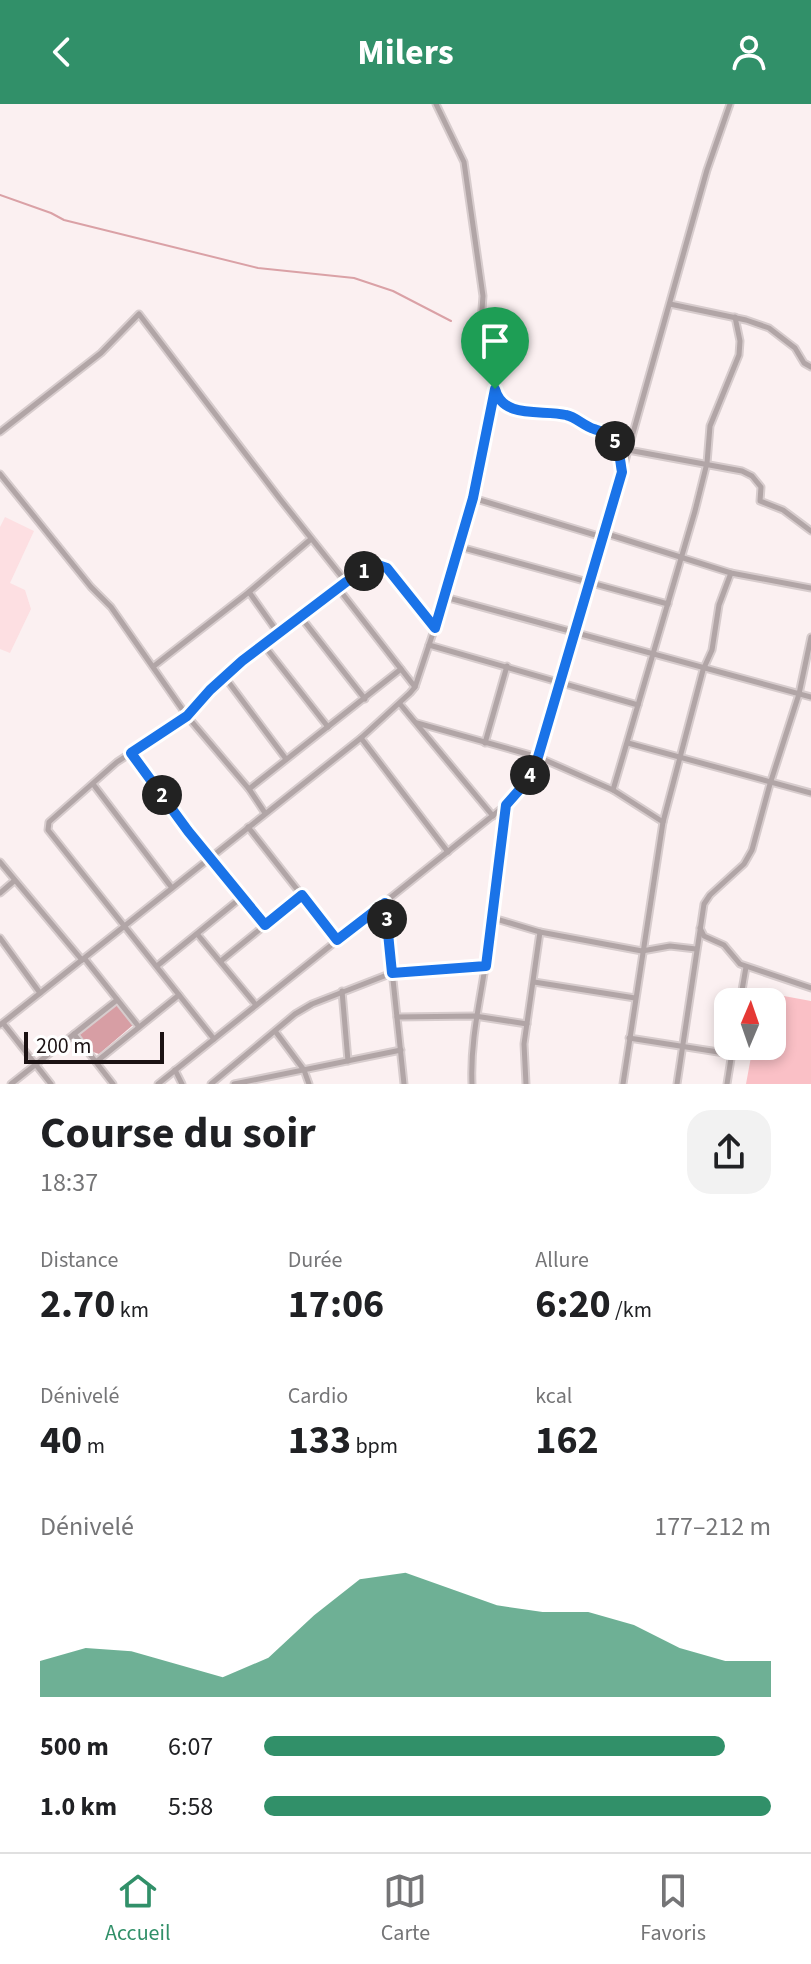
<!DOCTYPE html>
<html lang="fr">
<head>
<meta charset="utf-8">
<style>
  :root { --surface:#fff; --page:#f2f2f2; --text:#202124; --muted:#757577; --line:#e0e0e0; --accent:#319069 }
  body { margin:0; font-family:"Source Sans 3",sans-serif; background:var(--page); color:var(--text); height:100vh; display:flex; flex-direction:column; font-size:30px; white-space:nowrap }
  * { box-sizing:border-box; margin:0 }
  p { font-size:26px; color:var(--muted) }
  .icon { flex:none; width:44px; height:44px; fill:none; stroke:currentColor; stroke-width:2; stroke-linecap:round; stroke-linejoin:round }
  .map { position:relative; height:980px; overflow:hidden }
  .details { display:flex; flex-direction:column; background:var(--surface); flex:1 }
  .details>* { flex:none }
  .needle { width:52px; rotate:2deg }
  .controls { position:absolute; left:714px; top:884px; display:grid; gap:16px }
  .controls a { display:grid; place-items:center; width:72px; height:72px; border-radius:16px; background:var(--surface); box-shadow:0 4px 12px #0003; font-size:40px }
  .scale { position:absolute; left:24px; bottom:20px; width:140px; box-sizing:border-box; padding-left:8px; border:4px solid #1b1213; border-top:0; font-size:22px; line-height:28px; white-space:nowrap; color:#1b1213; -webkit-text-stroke:6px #fff; paint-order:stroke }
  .pin { position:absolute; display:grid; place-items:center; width:68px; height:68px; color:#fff; margin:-82px -34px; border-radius:50% 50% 50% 0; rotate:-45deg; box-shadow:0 0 8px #0007 }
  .pin .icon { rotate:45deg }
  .km { position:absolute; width:40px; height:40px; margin:-20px; border-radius:50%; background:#222; color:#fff; font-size:22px; line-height:40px; text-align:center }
  .round { display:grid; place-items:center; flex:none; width:84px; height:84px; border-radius:24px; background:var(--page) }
  .summary { display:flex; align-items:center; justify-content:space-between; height:136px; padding:0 40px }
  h1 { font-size:44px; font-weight:700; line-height:60px }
  .figures { display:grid; grid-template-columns:repeat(3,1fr); gap:12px; height:136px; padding:8px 40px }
  .figures div { display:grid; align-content:center }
  .figures b { font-size:40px; font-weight:700 }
  .figures small { font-size:22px; font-weight:400 }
  .figures p { font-size:22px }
  .chart { height:224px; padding:16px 40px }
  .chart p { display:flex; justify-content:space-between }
  .chart svg { width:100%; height:144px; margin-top:8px; fill:var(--accent); opacity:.7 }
  ul { padding:0 40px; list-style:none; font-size:26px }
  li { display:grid; grid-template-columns:128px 96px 1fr; align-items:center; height:60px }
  li i { height:20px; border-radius:10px; background:var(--accent) }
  header { display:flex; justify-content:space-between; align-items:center; height:104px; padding:0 40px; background:var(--accent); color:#fff; font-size:36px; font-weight:700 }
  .dock { display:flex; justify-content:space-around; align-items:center; height:112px; border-top:2px solid var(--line); background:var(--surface); font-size:22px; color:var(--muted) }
  .dock a { display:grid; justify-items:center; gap:4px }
  .dock .active { color:var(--accent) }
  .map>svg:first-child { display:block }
  .built { fill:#fddfe2 }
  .green { fill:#fac0c6 }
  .forest { fill:#d79ea4 }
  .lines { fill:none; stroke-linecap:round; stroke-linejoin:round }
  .stream { stroke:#daa1a6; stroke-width:2 }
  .minor-casing { stroke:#d7cccd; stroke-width:9 }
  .minor { stroke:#b1a5a6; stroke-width:5 }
  .route-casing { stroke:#fff; stroke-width:16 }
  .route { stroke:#1a73e8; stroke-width:10 }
</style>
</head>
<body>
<header><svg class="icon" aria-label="back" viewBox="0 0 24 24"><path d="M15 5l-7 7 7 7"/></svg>Milers<svg class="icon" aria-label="person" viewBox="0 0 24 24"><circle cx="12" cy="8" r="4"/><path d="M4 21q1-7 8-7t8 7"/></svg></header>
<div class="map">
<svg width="811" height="980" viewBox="0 0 811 980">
  <rect width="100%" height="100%" fill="#fbf0f1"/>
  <path class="built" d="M5,413L34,427L10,479L25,486L31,505L10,549L0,545V423Z"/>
  <path class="green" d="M762,888L811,897V980H746L753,942H772V898H760Z"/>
  <path class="forest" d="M117,900L133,921L99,950L93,948L79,930Z"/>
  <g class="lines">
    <path class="stream" d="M0,91L51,109L64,116L258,164L354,174L393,187L451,217"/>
    <g class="minor-casing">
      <g id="minor">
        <path d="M436,0L464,58L483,192L481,218L494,254L498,294C516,312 541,307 564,310C573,312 578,319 586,322C618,336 615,331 622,367"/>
        <path d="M670,200L746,216L769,224L795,244L804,259L811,263"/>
        <path d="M0,328L101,249L139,210L280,395L346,478"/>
        <path d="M628,346L742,367L752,372L761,383L760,397L783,406L811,427"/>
        <path d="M0,370L91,483L111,503L187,612L249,685L265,709"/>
        <path d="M473,394L602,433"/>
        <path d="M604,429L731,469L811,484"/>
        <path d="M460,443L668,500"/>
        <path d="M338,484L415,583"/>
        <path d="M249,488L278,529"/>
        <path d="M445,493L811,593"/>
        <path d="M300,512L365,595"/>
        <path d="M263,540L328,623"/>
        <path d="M429,541L638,601"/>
        <path d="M154,562L249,488L311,435"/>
        <path d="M224,572L286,655"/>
        <path d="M400,600L493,712"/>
        <path d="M417,619L538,653L613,686L663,718"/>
        <path d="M361,634L448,748"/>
        <path d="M485,639L507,562"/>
        <path d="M628,639L811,689"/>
        <path d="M131,649L188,727L265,821"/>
        <path d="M93,680L172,784"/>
        <path d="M249,685L401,565"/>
        <path d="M613,686L695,407L707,359L710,322L739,251L740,237L735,213"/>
        <path d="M248,723L337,836"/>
        <path d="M0,758L82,856"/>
        <path d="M0,789L14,777"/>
        <path d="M385,800L404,980"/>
        <path d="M493,814L540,828L642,847L670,842L696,845"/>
        <path d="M700,824L704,832L724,841L740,860L811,884"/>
        <path d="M198,831L256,901"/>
        <path d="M0,834L40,889"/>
        <path d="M85,855L139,923"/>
        <path d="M221,857L302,791"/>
        <path d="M157,862L242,793"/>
        <path d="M534,878L635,894"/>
        <path d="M342,887L348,957"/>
        <path d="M740,898L746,863"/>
        <path d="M397,913L475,912L527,920"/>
        <path d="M3,919L51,980"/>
        <path d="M0,921L361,634L410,589L415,583L445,493L473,394L495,285"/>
        <path d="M275,927L304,966L309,980"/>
        <path d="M74,930L113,980"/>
        <path d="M629,934L731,950"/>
        <path d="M214,935L48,726L49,718L117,658L187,612L210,586L242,557L346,478L374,462L387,464L434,523"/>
        <path d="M96,958L179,891"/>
        <path d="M175,966L182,980"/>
        <path d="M11,980L117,896"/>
        <path d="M158,980L506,701L528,676L538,653L622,368L707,66L730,0"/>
        <path d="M211,980L295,910L312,900L392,869L486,862"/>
        <path d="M234,980L401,946"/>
        <path d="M472,980C470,935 481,894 487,850C495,801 501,751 506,702"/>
        <path d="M526,980L524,940L540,828"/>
        <path d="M623,980L663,718L703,566L712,546L719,501L731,469"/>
        <path d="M677,980L704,800L710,791L744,760L752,746L770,680L799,590L811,533"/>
        <path d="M727,980L733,942"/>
      </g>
    </g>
    <use href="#minor" class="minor"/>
  </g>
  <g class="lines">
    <g class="route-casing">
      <path id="route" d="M495,285C503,316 543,305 566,311C576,313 584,322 594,325C602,328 611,329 615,337C620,346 620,358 622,368L538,653L528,676L506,701L486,862L392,869L385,799L337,836L302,791L265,821L188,727L131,649L187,612L210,586L242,557L346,478L369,464L378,461L387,464L435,524L473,394Z"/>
    </g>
    <use href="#route" class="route"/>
  </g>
</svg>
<div class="controls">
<a><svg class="needle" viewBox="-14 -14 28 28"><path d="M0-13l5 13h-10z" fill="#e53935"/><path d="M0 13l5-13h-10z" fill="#757577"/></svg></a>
</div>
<div class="scale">200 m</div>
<div class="pin" style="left:495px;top:285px;background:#1e9e55"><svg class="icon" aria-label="arrive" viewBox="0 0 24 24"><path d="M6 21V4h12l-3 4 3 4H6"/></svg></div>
<b class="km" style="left:364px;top:467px">1</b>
<b class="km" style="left:162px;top:691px">2</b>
<b class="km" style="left:387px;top:815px">3</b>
<b class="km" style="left:530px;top:671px">4</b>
<b class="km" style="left:615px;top:337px">5</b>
</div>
<section class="details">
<div class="summary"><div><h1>Course du soir</h1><p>18:37</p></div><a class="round"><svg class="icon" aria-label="share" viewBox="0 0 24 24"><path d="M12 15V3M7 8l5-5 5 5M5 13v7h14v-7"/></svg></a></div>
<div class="figures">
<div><p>Distance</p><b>2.70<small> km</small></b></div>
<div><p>Durée</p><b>17:06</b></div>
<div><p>Allure</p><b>6:20<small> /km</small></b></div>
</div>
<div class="figures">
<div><p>Dénivelé</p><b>40<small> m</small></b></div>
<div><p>Cardio</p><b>133<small> bpm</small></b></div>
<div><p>kcal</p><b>162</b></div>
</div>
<div class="chart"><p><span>Dénivelé</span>177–212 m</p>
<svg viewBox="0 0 160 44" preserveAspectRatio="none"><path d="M0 44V33L10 29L20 30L30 34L40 38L50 32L60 19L70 8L80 6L90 11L100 16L110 18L120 18L130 22L140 29L150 33L160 33V44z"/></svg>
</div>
<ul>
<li><b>500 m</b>6:07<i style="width:91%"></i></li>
<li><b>1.0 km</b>5:58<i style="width:100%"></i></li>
</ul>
</section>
<nav class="dock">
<a class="active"><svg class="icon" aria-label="home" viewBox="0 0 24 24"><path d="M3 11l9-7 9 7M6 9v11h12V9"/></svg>Accueil</a>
<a><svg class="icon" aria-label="map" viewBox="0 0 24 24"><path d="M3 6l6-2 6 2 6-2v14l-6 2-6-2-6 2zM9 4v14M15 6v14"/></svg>Carte</a>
<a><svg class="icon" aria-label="saved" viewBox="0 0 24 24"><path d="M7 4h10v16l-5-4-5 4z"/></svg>Favoris</a>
</nav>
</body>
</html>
